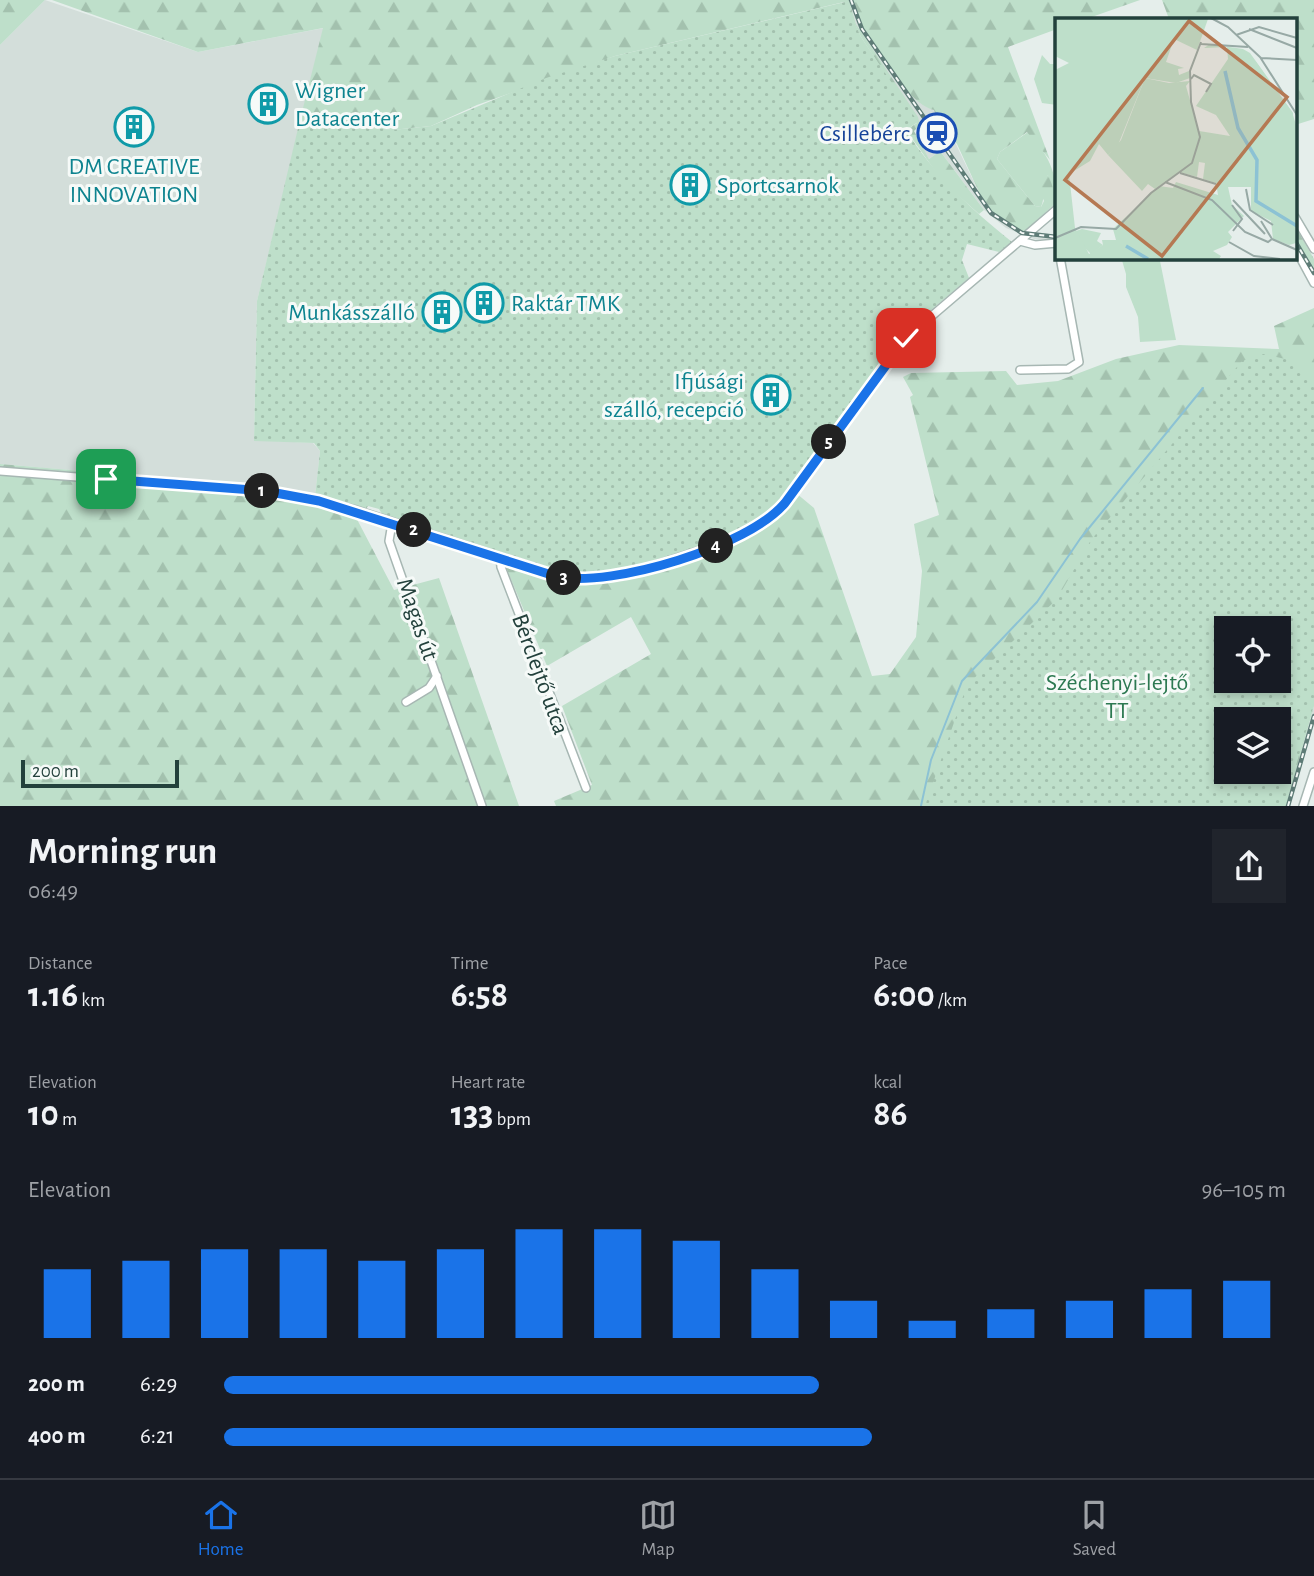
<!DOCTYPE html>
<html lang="en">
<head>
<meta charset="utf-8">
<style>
  :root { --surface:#171b24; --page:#20242c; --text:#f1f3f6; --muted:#9ea1a6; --line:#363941; --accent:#1a73e8 }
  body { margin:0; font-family:"Alegreya Sans",sans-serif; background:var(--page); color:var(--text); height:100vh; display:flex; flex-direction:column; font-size:26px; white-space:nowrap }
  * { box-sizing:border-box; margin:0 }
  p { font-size:23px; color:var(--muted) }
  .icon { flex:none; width:38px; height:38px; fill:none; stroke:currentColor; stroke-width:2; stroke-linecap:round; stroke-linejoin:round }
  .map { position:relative; height:806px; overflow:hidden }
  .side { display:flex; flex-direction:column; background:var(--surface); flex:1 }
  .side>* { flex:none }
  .tools { position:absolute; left:1214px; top:616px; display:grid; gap:14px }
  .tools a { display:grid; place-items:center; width:77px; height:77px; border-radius:0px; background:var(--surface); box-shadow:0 4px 10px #0003; font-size:35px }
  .scale { position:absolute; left:21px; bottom:18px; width:158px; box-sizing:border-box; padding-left:7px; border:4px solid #23413c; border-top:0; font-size:19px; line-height:24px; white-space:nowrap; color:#23413c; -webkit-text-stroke:5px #f6faf8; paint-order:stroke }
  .pin { position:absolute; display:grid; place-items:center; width:60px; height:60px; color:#fff; margin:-30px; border-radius:14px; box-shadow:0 4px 10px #0006 }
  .km { position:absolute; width:35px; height:35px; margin:-18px; border-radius:50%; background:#222; color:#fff; font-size:19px; line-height:35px; text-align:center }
  .round { display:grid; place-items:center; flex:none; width:74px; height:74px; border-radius:0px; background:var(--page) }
  .head { display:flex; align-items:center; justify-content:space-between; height:119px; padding:0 28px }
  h1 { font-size:38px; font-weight:700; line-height:52px }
  .stats { display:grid; grid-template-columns:repeat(3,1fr); gap:10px; height:119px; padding:7px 28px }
  .stats div { display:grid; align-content:center }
  .stats b { font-size:35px; font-weight:700 }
  .stats small { font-size:19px; font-weight:400 }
  .stats p { font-size:19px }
  .chart { height:196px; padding:14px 28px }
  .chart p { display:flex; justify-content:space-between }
  .chart svg { width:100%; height:126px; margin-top:7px; stroke:var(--accent); stroke-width:6 }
  ul { padding:0 28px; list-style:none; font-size:23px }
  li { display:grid; grid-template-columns:112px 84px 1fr; align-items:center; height:52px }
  li i { height:18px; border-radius:9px; background:var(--accent) }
  .tab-bar { display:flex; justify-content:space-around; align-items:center; height:98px; border-top:2px solid var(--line); background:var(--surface); font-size:19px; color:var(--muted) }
  .tab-bar a { display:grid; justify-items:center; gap:4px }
  .tab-bar .current { color:var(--accent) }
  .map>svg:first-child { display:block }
  .built { fill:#d3deda }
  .grass { fill:#bedfca }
  .forest { fill:url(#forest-firs) }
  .park { fill:url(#park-dots); fill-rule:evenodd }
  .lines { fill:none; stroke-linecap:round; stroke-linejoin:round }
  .stream { stroke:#8cc2d4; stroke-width:2 }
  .minor-casing { stroke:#a7b7b3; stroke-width:10 }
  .minor { stroke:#fff; stroke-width:7 }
  .rail-casing { stroke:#5e7c77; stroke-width:4.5 }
  .rail { stroke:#f6faf8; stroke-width:2; stroke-dasharray:5; stroke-linecap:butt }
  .route-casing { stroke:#fff; stroke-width:14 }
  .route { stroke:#1a73e8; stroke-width:9 }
  .labels { text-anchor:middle; stroke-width:6; stroke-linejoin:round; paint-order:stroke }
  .culture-label { font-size:24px; fill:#0d838f; stroke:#f6faf8; text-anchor:start }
  .transit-label { font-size:24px; fill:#164399; stroke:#f6faf8; text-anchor:end }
  .street-label { font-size:24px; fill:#23413c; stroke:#f6faf8 }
  .park-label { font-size:24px; fill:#2c7951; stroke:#f6faf8 }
  .inset-river { fill:none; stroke:#8cc2d4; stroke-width:3.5 }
  .inset-road { fill:none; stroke:#97a9a5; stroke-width:2 }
  .view { fill:#b57953; fill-opacity:0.15; stroke:#b57953; stroke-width:3.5 }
  .inset-edge { fill:none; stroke:#23413c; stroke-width:3.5 }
</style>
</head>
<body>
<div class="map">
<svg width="1314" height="806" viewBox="0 0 1314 806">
  <defs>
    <pattern id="forest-firs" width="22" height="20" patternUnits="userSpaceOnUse" patternTransform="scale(1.75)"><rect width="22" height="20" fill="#bedfca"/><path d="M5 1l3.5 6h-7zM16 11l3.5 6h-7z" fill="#a3c1ae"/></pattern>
    <pattern id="park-dots" width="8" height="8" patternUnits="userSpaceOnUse" patternTransform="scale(1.75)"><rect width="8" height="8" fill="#bedfca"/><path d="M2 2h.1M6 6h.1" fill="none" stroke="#a3c1ae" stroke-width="1.8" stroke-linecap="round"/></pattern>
  </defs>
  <rect width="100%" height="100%" fill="#e5eeeb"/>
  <g class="built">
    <path d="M45,0L198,52L324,28L257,301L254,440L313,443L320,451L315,496L282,488L0,464V45Z"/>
    <path d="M849,0H853L856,13L938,114L945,131L952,136L984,203L993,214L1019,230L1057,235V239H1034L1006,228L984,210L940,151L929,159L915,136L919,123L856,24Z"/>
    <path d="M1314,706V723L1290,806H1286Z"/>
  </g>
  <g class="grass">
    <path d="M1042,55L1050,64H1057V105L1042,103L1034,79Z"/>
    <path d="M1028,132C1048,154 1057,172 1057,202L1048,175C1042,189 1045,198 1041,207L1035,206L997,159L1000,152Z"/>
    <path d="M1121,257H1150L1160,261L1176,340L1140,342L1138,317L1126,287V274Z"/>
  </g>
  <g class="forest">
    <path d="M0,0H45L0,45Z"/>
    <path d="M52,0H849L856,24L918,117L920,125L914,131L929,159L940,151L984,210L979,214L943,182L906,130L917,123L861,37L844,2L615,56L477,105L431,126L392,130L300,120L323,28L198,52Z"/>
    <path d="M853,0H1140L1086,19H1057V29L1008,47L1050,160L1027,132L1000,152L997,159L1035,206L1041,207L1044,201L1036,182L1049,175L1057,202L1024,232L1003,222L984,203L957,144L938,122L934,110C906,104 858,28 853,0Z"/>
    <path d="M1162,0H1314V119L1295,125V19H1169Z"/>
    <path d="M1295,226L1314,259V270L1295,237Z"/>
    <path d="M1314,308V706L1286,806H1261L1279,772L1282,693L1279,628H1227V772L1137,806H556L554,801L592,785L562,706L651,654L631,617L547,666L501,555L564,574L595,576L728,537C752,526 774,510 790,488L814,508L872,676L890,674L916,637L922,571L914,524L939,515L910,397L913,395L903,377L911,373L1006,371L1017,385L1058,381L1116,359L1179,345L1279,349L1274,326Z"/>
    <path d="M0,464L282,488L349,504L394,590L439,578L519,806H0Z"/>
  </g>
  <g class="park">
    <path d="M845,2L861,37L918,122L906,130C934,175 971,209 1012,242L999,252L967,244L962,260L969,278L899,337L781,500C743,543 620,578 564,574L382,514L379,509L368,506L366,509L315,496L320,451L314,443L254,441L257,301L300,120L392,130L431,126L546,78L615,56Z"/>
    <path d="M1263,354L1294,361L1314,385V704L1284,806H925L967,685L1057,599L1091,540L1242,361ZM1279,628V681H1227V628ZM1279,719V772H1227V719Z"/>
  </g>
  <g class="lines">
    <path class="stream" d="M921,806L931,760L962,681L1037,602L1080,539L1203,388"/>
    <g class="minor-casing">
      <g id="minor">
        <path d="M1295,217L1314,249"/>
        <path d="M1020,241L1035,245L1057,243"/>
        <path d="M1295,248L1314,283"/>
        <path d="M1020,370L1068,369L1079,362L1060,257"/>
        <path d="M0,471L281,493L356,510L572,580L622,576L729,541L767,521L785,503L906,338L1057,209"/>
        <path d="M392,523L389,541L482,806"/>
        <path d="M500,558L501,567L586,788"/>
        <path d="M406,702L429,688L437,676"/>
        <path d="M1303,806L1314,772"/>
      </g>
    </g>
    <use href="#minor" class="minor"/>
    <g class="rail-casing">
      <g id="rail">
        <path d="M851,0L862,29L991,213L1022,233L1057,237"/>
        <path d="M1295,241L1314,273"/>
        <path d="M1288,806L1314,716"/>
      </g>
    </g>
    <use href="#rail" class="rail"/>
  </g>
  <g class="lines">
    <g class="route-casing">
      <path id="route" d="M106,479L265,491L319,501L558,577C613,587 748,547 785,503L906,338"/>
    </g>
    <use href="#route" class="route"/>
  </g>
  <defs>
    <g id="building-ring" transform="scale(2.0125)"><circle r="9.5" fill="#f6faf8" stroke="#0f9aa8" stroke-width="1.5"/><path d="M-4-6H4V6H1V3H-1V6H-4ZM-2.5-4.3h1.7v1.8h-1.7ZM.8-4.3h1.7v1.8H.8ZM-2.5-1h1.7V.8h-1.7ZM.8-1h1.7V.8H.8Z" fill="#0f9aa8"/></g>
    <g id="station-ring" transform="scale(2.0125)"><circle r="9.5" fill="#f6faf8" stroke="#1a4fb4" stroke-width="1.5"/><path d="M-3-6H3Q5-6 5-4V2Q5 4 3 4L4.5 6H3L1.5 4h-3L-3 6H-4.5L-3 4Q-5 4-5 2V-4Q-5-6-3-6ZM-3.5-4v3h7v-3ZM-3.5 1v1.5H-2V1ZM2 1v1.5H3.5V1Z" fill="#1a4fb4"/></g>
  </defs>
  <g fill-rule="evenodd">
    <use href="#building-ring" x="268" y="104"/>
    <use href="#building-ring" x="134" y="127"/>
    <use href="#station-ring" x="937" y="133"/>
    <use href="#building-ring" x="690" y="185"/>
    <use href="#building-ring" x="484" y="303"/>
    <use href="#building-ring" x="442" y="312"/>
    <use href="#building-ring" x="771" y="395"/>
  </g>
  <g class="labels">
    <g class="culture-label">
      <text x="295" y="98">Wigner<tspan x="295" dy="28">Datacenter</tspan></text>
      <text x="134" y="174" text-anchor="middle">DM CREATIVE<tspan x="134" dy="28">INNOVATION</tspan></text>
      <text x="717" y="193">Sportcsarnok</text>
      <text x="511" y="311">Raktár TMK</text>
      <text x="415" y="320" text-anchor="end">Munkásszálló</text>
      <text x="744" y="389" text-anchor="end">Ifjúsági<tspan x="744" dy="28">szálló, recepció</tspan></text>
    </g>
    <g class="transit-label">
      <text x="910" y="141">Csillebérc</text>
    </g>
    <g class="street-label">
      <text transform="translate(418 619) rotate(71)" y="8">Magas út</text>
      <text transform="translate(541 674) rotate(70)" y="8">Bérclejtő utca</text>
    </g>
    <g class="park-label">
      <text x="1117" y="690">Széchenyi-lejtő<tspan x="1117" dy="28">TT</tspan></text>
    </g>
  </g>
  <g transform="translate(1055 18)">
    <rect width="242" height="242" fill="#e5eeeb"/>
    <path d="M27,211L46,215L42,223L48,227L36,236L24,224L21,213Z" fill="#bedfca"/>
    <path d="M0,0L153,1L142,32L119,21L111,44L129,50L123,51L124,57L134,53L135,60L121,65L90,60L63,127L53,137L44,126L35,143L14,156L20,210L34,236L48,227L47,222H61L58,211L104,168L118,170L121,164L163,177L161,165L148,161L150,145L144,144L142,159L124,154L144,113L175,118L161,97L141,88L173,41L172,29L149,30L155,26L188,31L195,35L238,95L241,225L234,227L218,221L216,203L196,193V169H173L177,187L189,198L173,214L177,219L172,227L158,233L166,238L164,241H0V52L14,45L0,38Z" fill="#bedfca"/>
    <path d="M190,39L201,44L237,94L242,110L241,208L202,183V141L184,110L171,46L176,40ZM90,60L114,65L135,63L131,68L144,115L136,145L100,171L93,166L87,173L53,137L66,122Z" fill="#bedfca"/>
    <path class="inset-river" d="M170,53L183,110L202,142L201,183L242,208M71,228L93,241"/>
    <path class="inset-road" d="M156,0L173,9L206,40L242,42M194,11L242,30M181,17L204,9L242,20M146,26L193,29M205,39L242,97M136,61L139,57L156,66L151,74M125,155L161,166M110,164L157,182L190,214L213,224L217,221M191,171L195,192L218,207M178,182L210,216M177,187L187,201L178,213M206,203L217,221M0,220L26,209L61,211L96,175L137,145L145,119L136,84L135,53L146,24M217,221L242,232M174,224L199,238L225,241"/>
    <path class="view" d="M134,3L232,79L107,238L10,162Z"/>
    <rect width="242" height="242" class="inset-edge"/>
  </g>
</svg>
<div class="tools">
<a><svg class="icon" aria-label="locate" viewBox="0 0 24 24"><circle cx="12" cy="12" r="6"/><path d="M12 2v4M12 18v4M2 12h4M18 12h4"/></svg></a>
<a><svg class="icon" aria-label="layers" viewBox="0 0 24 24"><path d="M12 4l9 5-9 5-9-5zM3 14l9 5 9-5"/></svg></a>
</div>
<div class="scale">200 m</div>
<div class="pin" style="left:106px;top:479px;background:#1e9e55"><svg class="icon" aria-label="arrive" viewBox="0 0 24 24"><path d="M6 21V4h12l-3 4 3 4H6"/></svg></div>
<div class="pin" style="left:906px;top:338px;background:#d93025"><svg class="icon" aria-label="check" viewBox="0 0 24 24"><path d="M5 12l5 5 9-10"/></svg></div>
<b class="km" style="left:262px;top:491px">1</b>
<b class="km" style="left:414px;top:530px">2</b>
<b class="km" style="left:564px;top:578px">3</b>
<b class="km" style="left:716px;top:546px">4</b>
<b class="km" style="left:829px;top:442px">5</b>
</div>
<section class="side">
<div class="head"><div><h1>Morning run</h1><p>06:49</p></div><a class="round"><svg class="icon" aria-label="share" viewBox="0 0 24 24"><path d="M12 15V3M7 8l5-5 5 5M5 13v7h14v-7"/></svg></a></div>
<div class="stats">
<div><p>Distance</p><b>1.16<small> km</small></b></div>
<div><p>Time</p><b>6:58</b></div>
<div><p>Pace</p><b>6:00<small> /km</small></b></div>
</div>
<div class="stats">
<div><p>Elevation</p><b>10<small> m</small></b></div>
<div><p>Heart rate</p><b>133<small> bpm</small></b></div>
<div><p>kcal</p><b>86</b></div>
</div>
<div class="chart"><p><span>Elevation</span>96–105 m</p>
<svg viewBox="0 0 160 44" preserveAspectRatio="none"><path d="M5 44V20M15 44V17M25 44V13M35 44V13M45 44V17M55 44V13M65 44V6M75 44V6M85 44V10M95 44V20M105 44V31M115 44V38M125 44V34M135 44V31M145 44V27M155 44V24"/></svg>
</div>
<ul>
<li><b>200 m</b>6:29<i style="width:56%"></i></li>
<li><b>400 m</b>6:21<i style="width:61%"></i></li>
</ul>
</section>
<nav class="tab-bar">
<a class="current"><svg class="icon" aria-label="home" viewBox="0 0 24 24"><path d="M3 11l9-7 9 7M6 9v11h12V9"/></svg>Home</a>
<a><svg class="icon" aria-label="map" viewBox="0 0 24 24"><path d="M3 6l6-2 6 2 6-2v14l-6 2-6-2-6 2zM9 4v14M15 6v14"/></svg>Map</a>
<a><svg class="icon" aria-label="saved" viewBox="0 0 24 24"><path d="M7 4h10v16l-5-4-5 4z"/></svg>Saved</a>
</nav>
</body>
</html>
